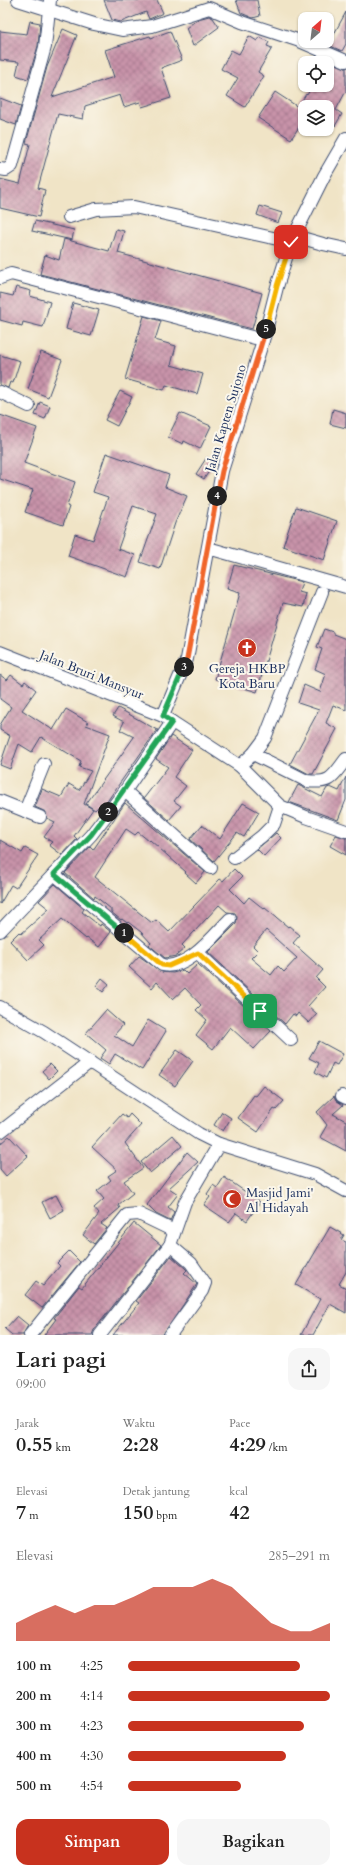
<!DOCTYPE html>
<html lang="id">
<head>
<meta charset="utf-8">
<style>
  :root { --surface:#fff; --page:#f6f6f6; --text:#222; --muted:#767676; --accent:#c8321e }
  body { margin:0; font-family:Cardo,serif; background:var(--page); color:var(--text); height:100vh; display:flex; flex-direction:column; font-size:15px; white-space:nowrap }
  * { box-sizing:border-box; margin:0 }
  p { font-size:13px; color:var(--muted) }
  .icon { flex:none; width:22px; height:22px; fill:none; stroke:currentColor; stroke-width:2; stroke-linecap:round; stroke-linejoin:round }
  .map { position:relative; height:1335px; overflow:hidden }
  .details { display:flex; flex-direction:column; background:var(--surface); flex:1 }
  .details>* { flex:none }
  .needle { width:26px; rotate:28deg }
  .controls { position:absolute; left:298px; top:12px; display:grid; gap:8px }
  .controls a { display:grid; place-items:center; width:36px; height:36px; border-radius:8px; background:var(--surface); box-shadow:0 1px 3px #0004; font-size:20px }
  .pin { position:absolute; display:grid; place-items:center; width:34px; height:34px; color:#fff; margin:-17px; border-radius:8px; box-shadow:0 2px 6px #0006 }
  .km { position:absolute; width:20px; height:20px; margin:-10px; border-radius:50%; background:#222; color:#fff; font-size:11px; line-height:20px; text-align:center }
  .round { display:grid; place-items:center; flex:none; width:42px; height:42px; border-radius:12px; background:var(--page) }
  .summary { display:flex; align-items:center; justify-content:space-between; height:68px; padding:0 16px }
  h1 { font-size:22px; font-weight:600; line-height:30px }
  .metrics { display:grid; grid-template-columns:repeat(3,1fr); gap:6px; height:68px; padding:4px 16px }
  .metrics div { display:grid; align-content:center }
  .metrics b { font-size:20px; font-weight:600 }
  .metrics small { font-size:11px; font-weight:400 }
  .metrics p { font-size:11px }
  .chart { height:112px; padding:8px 16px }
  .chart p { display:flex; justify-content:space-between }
  .chart svg { width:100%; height:72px; margin-top:4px; fill:var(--accent); opacity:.7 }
  .primary-button { display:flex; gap:8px; margin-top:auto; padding:8px 16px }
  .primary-button a { flex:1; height:46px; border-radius:12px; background:var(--accent); color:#fff; font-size:16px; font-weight:600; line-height:46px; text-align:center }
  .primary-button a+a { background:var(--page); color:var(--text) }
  ul { padding:0 16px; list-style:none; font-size:13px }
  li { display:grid; grid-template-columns:64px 48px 1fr; align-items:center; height:30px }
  li i { height:10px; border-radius:5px; background:var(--accent) }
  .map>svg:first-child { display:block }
  .building { fill:url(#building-cross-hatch); fill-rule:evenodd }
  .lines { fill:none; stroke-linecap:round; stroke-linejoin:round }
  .minor-casing { stroke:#3b4a6e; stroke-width:14 }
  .minor { stroke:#fff; stroke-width:12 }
  .split-1-casing { stroke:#fff; stroke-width:8 }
  .split-2-casing { stroke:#fff; stroke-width:8 }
  .split-3-casing { stroke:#fff; stroke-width:8 }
  .split-4-casing { stroke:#fff; stroke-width:8 }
  .split-5-casing { stroke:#fff; stroke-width:8 }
  .split-6-casing { stroke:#fff; stroke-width:8 }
  .split-1 { stroke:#f5b400; stroke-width:5 }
  .split-2 { stroke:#22a559; stroke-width:5 }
  .split-3 { stroke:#22a559; stroke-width:5 }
  .split-4 { stroke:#f0652b; stroke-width:5 }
  .split-5 { stroke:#f0652b; stroke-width:5 }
  .split-6 { stroke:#f5b400; stroke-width:5 }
  .labels { text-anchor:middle; stroke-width:4; stroke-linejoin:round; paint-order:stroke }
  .street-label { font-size:13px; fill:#1b2f5e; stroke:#fbf7ec }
  .poi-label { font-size:13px; fill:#1b2f5e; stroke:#fbf7ec }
</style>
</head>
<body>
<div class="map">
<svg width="346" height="1335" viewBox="0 0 346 1335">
  <defs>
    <pattern id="building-cross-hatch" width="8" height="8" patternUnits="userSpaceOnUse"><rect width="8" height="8" fill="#c893a9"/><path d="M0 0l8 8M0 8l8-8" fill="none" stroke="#a2788d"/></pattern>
  </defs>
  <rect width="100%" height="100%" fill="#fbf7ec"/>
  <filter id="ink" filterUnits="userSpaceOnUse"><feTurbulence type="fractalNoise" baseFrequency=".025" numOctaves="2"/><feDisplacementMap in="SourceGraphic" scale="8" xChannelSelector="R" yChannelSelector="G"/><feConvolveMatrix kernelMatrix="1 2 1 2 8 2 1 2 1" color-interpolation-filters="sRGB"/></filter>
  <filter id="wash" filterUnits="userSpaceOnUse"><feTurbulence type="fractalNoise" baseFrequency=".012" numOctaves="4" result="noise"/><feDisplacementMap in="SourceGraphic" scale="16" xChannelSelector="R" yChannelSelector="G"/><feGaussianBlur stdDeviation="0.9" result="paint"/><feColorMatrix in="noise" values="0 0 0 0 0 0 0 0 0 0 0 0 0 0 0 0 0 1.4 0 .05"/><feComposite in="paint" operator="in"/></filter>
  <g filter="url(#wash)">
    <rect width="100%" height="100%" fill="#f0e4c6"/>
    <g id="blocks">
      <g class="building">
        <path d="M104,0H157L163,13L149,19L146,12L121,22L112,20Z"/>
        <path d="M236,0H257L260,16L253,18L241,13Z"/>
        <path d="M346,12V44L342,51L328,45Z"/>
        <path d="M209,16L213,18L219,27L193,46L186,28L198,19Z"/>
        <path d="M30,21L40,23L38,46L28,79L16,75L19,62L0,60V31L27,34Z"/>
        <path d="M63,29L77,35L52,97L114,77L105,50L150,36L151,38L170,31L182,60L161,68L171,98L142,107L140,102L124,107L120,95L85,106L83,119L58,114L38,188L45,190L39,217L0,208V179L20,184L30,144L26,143L47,67Z"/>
        <path d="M249,36L257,41L259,37L269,42L267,46L272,48L258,72L264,76L245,107L227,96L238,78L221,69L231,50L239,54Z"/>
        <path d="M321,58L346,68V91L336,110L342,114L335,126L330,122L327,127V107H305V118L291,139L258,118L275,92L298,107L306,94L307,95L313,85H327V63H318Z"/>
        <path d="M0,98L21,106L16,125L0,119Z"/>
        <path d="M260,206L282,213L278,223L257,215Z"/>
        <path d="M35,221L74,230L72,240L32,231Z"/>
        <path d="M116,229L124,231L118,253L262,293L252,329L40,274L45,255L59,260L64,239L109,251Z"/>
        <path d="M16,287L31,291L30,296L50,302L43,327L23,322L22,326L0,320V293L13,296Z"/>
        <path d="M73,303L99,310L91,336L66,329Z"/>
        <path d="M144,316L161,321L155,340L176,346L171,365L203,374L197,394L166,385L164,390L125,379Z"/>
        <path d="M41,352L62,360L48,397L28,389Z"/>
        <path d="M0,355L20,361L13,383L10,382L8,388L0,385Z"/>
        <path d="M120,391L132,397L117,426L105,420Z"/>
        <path d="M40,402L50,406L45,419L35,415Z"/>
        <path d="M333,409L346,413V428L330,424Z"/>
        <path d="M180,413L211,426L200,449L184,441L183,444L168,437Z"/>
        <path d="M0,415L37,428L24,463L75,482L67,506L69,507L63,525L25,512L33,490L0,479Z"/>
        <path d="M106,453L169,475L165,487L187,496L175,523L160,569L140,562L157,514L133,506L118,549L135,555L127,577L68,556L75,534L93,540L108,497L93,492Z"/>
        <path d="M207,457L215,462L204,479L196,474Z"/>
        <path d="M296,507L337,521L324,560L283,546Z"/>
        <path d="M234,565L302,582L299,592L306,594L303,607L283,603L257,692L215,679L240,593L227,589Z"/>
        <path d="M324,629L333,632V634L346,639V710L333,705L326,723L337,729L313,774H309L290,764L319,710L298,703L304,685L320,692L326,674L315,669L322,649L317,647Z"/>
        <path d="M0,675L7,680L11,675L23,684L25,681L36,690L22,710L53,730L66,709L88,722L86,725L110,734L84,804L93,809L74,836L77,839L62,855L49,845L52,842L44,837L55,822L47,818L46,812L35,807L42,789L61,797L69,784L79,790L91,771L79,767L81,761L41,737L32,752L19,744L10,769L0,765L10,736L0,730V725L11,707L0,699Z"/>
        <path d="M118,708L157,730L101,810L98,807L95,810L86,804L134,737L120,730L124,722L113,716Z"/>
        <path d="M171,736L192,750L174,777L186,786L174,801L181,806L169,820L144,798L168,767L156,759Z"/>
        <path d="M346,777V800L338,820L289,802L298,785L322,797L327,788L330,787L339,791Z"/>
        <path d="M125,803L205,872L196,883L185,873L186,872L150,840L149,841L138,832L135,835L126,829L95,877L152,923L156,920L169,932L220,879L223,881L234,869L242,877L230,889L244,903L249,897L264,909L265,908L288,927L289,926L300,935L293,943L323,970L316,978L325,987L308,1006L317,1014L309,1023L298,1013L296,1016L293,1014L285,1024L208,952L236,924L237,917L235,913L227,912L219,905L182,945L185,948L176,956L165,958L149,945L151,943L141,932L128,922L127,923L122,919L121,920L111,912V909L95,896L94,898L65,873L90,847L93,850ZM266,930L297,958L284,972L278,966L271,975L251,958L258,951L253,946Z"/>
        <path d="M243,803L259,812L244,837L237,833L214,861L190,839L202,825L220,839Z"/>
        <path d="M276,833L281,838L264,856L257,849Z"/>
        <path d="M336,835L346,838V855L330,846Z"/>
        <path d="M0,840L22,853L25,848L38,855L16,888L11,885L0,904Z"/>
        <path d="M55,884L84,909L82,912L100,926L101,924L111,932L99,947L87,938L86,939L62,919L39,940L44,945L28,960L10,941L19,932L21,934L49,909L39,901Z"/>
        <path d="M139,956L162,972L173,973L183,970L187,974L198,964L271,1031L254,1049L230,1027L213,1049L196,1035L207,1020L196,1010L201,1005L185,988L173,999L157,982L152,988L129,967Z"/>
        <path d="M102,978L109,984L103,992L96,986Z"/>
        <path d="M106,1010L123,1025L114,1035L132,1047L148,1020L166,1031L142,1070L115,1054L109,1064L100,1058L106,1050L86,1033Z"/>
        <path d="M319,1041L343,1054L337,1065L333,1063L326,1078L315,1072L319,1063L309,1058Z"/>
        <path d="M177,1050L193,1061L175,1086L159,1075Z"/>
        <path d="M50,1064L57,1071L49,1079L42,1071Z"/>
        <path d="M264,1086L284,1101L276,1110L274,1109L258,1132L238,1118L254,1095L256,1096Z"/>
        <path d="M334,1096L336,1100L343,1105L333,1114L346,1121V1151L320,1137L327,1125L317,1112Z"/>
        <path d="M222,1112L231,1118L223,1131L214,1125Z"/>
        <path d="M122,1114L127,1118L130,1114L141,1125L125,1143L143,1168L124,1181L133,1193L118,1205L120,1208L101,1224L107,1228L94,1244L83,1235L99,1214L94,1208L104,1199L97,1191L111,1180L108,1176L117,1170L92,1147Z"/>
        <path d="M173,1135L182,1146L150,1173L141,1162Z"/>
        <path d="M9,1136L28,1156L6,1176L0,1169V1144Z"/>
        <path d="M187,1152L198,1162L169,1188L178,1194L168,1207L174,1212L170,1221L156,1214L147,1205Z"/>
        <path d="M224,1177L260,1202L247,1221L236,1213L229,1222L204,1205L210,1197L207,1194L213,1185L217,1188Z"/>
        <path d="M56,1195L64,1210L50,1218L42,1202Z"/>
        <path d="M134,1223L161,1245L94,1330L92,1335H44L56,1319L54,1318L79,1286L82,1288Z"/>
        <path d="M330,1227L344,1235L341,1240L346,1242V1272L339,1284L346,1288V1313L330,1304L313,1335H301L320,1299L296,1285Z"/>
        <path d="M69,1251L80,1262L42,1308L25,1295L36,1281L43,1286L60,1266L57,1263Z"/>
        <path d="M171,1256L185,1268L187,1270L184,1273L197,1284L163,1335H113L139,1303L136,1301Z"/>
        <path d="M17,1316L28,1325L23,1335H12L5,1329Z"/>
      </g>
    </g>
  </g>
  <g filter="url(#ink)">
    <use href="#blocks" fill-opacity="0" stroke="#3b4a6e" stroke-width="1"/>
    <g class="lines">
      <g class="minor-casing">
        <g id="minor">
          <path d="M18,0L94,24L122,30L152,26L209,8L242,22L297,40L346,61"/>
          <path d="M0,169L6,170L12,166L45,47L50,0"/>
          <path d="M69,217L96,209L134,207L291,242"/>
          <path d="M295,236L323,244L346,249"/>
          <path d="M0,278L11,274L263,340"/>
          <path d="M0,392L29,406"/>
          <path d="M208,548L346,587"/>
          <path d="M0,652L163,716L240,766L280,806L306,817L346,831"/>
          <path d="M163,716L187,659L222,471L265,334L277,287L291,242L324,176L346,138"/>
          <path d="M253,754L307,781C331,784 332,777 346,759"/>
          <path d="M240,766L253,754L265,738L322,592"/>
          <path d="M125,791L211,868"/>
          <path d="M0,801L40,817"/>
          <path d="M25,811L44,764"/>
          <path d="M234,858L262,836L274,824L280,806"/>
          <path d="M54,874L162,965C187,971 214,935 230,919"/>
          <path d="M0,931L91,835L125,791L172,722"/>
          <path d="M198,953L291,1040"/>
          <path d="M0,1007L44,1032L199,1134L219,1144L315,1174L346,1191"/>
          <path d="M342,1096L346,1098"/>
          <path d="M0,1132L90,1062"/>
          <path d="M30,1335L127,1215L139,1214L174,1231"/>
          <path d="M100,1335L170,1245L185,1202L219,1144"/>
          <path d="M170,1335L202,1291L205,1283L191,1263L170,1245"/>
        </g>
      </g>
      <use href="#minor" class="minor"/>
    </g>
  </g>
  <g class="lines" filter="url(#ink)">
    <g class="split-1-casing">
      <path id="split-1" d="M124,933L162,965L169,966L198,953L260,1011"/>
    </g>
    <g class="split-2-casing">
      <path id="split-2" d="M108,812L91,835L54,874L124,933"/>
    </g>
    <g class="split-3-casing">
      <path id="split-3" d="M108,812L172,722L163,716L184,667"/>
    </g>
    <g class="split-4-casing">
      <path id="split-4" d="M184,667L187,659L217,496"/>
    </g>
    <g class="split-5-casing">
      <path id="split-5" d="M217,496L222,471L266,329"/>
    </g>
    <g class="split-6-casing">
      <path id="split-6" d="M266,329L277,286L291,242"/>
    </g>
    <use href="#split-1" class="split-1"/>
    <use href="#split-2" class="split-2"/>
    <use href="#split-3" class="split-3"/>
    <use href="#split-4" class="split-4"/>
    <use href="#split-5" class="split-5"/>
    <use href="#split-6" class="split-6"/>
  </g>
  <defs>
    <g id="church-disc" transform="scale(1)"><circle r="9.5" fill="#c8321e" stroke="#fbf7ec"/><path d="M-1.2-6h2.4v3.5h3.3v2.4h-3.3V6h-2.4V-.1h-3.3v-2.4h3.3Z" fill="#fff"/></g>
    <g id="mosque-disc" transform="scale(1)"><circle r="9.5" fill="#c8321e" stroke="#fbf7ec"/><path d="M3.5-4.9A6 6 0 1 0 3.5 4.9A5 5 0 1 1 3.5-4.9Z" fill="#fff"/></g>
  </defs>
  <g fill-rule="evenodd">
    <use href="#church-disc" x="247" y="648"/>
    <use href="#mosque-disc" x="232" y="1199"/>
  </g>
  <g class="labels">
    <g class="street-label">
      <text transform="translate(225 418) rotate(-73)" y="5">Jalan Kapten Sujono</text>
      <text transform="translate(92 674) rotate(22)" y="5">Jalan Bruri Mansyur</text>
    </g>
    <g class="poi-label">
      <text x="247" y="673">Gereja HKBP<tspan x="247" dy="15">Kota Baru</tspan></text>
      <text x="246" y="1197" text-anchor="start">Masjid Jami'<tspan x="246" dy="15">Al Hidayah</tspan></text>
    </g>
  </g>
</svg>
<div class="controls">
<a><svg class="needle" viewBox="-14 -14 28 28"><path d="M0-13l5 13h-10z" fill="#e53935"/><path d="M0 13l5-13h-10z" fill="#767676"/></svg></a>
<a><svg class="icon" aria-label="locate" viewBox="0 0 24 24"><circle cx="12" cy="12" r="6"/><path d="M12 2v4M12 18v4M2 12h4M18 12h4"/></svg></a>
<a><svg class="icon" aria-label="layers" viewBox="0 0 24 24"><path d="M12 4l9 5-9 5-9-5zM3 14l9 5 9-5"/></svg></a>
</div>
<div class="pin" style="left:260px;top:1011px;background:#1e9e55"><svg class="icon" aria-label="arrive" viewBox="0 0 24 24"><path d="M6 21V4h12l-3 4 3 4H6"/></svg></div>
<div class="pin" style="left:291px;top:242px;background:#d93025"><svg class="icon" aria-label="check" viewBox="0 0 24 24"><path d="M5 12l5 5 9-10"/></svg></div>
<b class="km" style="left:124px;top:933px">1</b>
<b class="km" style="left:108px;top:812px">2</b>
<b class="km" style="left:184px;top:667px">3</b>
<b class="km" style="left:217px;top:496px">4</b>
<b class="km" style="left:266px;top:329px">5</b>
</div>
<section class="details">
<div class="summary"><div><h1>Lari pagi</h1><p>09:00</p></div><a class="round"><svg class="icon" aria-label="share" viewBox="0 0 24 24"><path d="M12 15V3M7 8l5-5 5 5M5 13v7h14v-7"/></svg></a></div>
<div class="metrics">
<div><p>Jarak</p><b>0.55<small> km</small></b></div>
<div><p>Waktu</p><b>2:28</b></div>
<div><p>Pace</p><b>4:29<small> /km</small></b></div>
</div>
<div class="metrics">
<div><p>Elevasi</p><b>7<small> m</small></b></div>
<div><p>Detak jantung</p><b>150<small> bpm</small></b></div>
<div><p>kcal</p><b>42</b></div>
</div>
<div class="chart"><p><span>Elevasi</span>285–291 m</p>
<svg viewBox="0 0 160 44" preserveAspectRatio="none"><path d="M0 44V33L10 27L20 22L30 27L40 22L50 22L60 17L70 11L80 11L90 11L100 6L110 11L120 22L130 33L140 38L150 38L160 33V44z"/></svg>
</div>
<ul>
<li><b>100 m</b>4:25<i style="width:85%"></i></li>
<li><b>200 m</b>4:14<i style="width:100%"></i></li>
<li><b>300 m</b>4:23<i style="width:87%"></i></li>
<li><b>400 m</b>4:30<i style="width:78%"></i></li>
<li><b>500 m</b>4:54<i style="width:56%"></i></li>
</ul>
<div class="primary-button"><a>Simpan</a><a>Bagikan</a></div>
</section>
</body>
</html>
